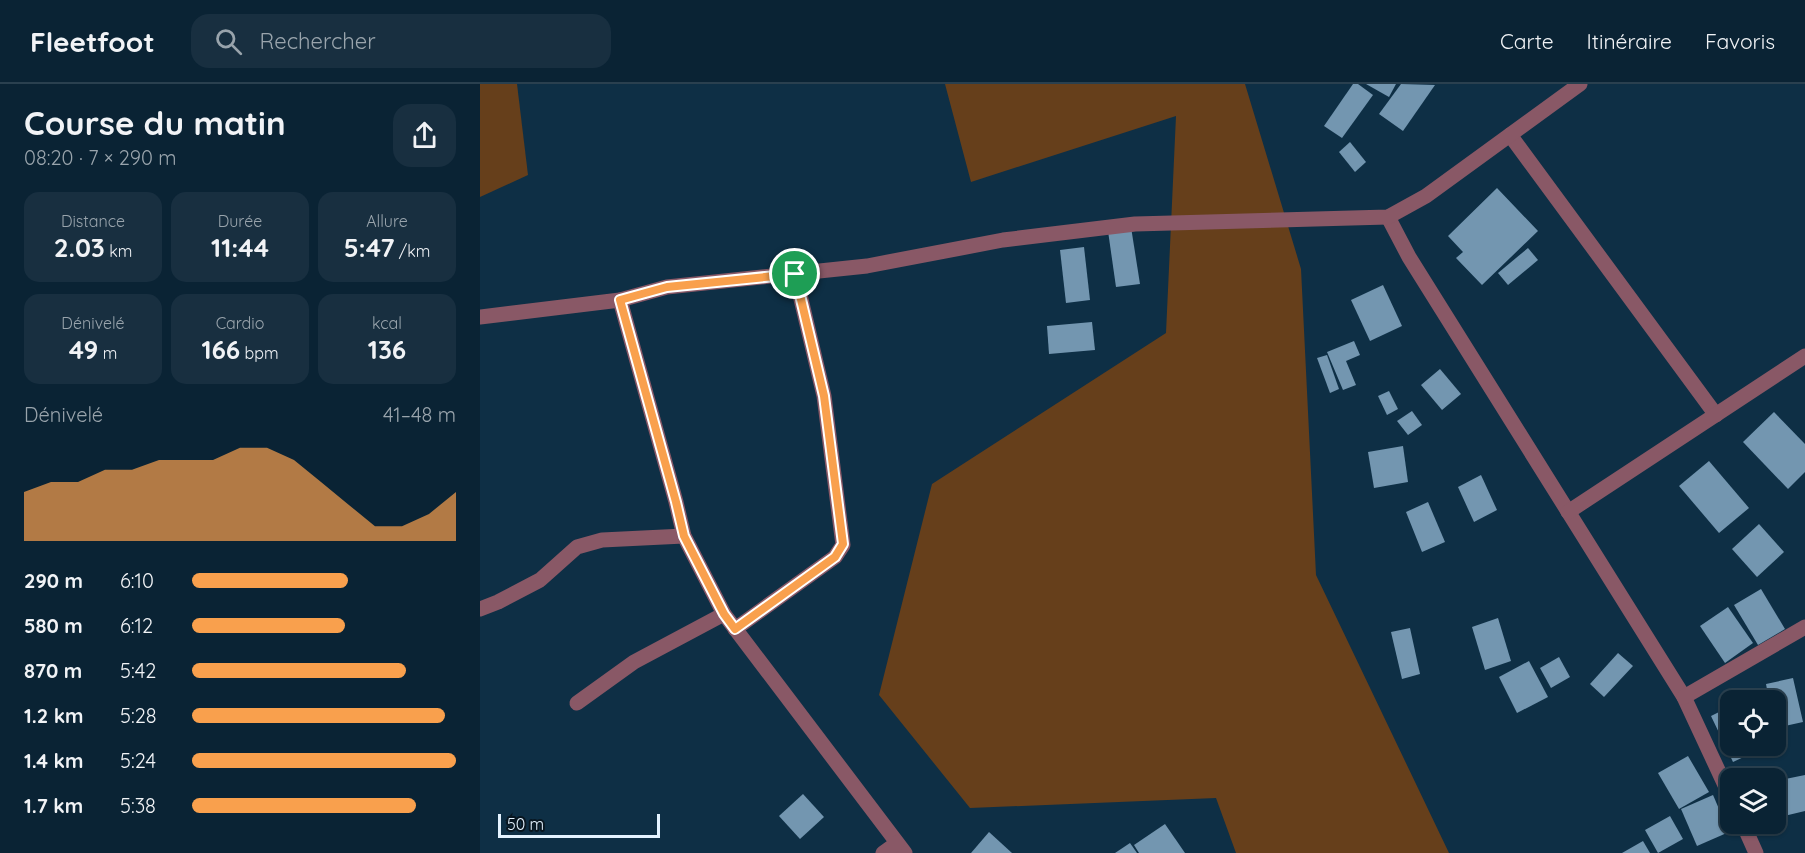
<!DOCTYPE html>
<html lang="fr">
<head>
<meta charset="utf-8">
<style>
  :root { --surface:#0a2334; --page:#182f40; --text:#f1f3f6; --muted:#99a4ac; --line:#2a404f; --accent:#f9a04d }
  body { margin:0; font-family:Quicksand,sans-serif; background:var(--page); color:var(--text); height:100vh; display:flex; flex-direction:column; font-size:22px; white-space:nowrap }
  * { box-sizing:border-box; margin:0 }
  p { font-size:20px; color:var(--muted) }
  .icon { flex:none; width:33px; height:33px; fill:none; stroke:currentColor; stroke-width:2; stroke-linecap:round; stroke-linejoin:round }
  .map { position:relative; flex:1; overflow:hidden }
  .details { display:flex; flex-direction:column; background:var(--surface); width:480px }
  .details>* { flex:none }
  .buttons { position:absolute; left:1240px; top:606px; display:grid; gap:12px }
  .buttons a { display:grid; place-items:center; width:66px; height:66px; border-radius:12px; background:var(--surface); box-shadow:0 2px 4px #0004,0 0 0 2px var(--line); font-size:30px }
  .scale { position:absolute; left:18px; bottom:15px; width:162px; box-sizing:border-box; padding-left:6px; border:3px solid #e4f3ff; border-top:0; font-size:16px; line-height:21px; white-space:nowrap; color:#e4f3ff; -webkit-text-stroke:4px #081620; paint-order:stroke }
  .pin { position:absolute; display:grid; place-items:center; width:51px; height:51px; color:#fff; margin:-26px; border:3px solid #fff; border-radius:50%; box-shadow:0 2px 6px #0007 }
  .round { display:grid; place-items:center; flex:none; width:63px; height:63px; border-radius:18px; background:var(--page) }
  .headline { display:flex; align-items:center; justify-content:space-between; height:102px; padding:0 24px }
  h1 { font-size:33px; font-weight:700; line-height:45px }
  .figures { display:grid; grid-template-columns:repeat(3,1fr); gap:9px; height:102px; padding:6px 24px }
  .figures div { display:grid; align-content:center; border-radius:15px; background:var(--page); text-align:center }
  .figures b { font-size:26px; font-weight:700 }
  .figures small { font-size:16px; font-weight:400 }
  .figures p { font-size:16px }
  .chart { height:168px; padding:12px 24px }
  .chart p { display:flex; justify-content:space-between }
  .chart svg { width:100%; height:108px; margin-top:6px; fill:var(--accent); opacity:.7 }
  ul { padding:0 24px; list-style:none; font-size:20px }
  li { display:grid; grid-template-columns:96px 72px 1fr; align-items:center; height:45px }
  li i { height:15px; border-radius:8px; background:var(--accent) }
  header { display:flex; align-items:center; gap:36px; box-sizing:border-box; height:84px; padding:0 30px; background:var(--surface); border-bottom:2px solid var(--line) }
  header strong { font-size:28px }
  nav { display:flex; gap:33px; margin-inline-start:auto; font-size:21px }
  .search { width:420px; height:54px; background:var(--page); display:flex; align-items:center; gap:15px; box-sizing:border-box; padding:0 21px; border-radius:18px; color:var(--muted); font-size:22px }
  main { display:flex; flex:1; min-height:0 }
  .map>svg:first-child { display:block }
  .green { fill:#663f1b }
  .building { fill:#7396b0 }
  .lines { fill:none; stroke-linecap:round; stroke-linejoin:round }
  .street { stroke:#895866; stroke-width:15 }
  .route-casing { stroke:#fff; stroke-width:12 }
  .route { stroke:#f9a04d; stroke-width:8 }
</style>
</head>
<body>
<header>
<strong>Fleetfoot</strong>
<div class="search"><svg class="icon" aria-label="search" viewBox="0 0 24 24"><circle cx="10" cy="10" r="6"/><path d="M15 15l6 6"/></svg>Rechercher</div>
<nav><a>Carte</a><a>Itinéraire</a><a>Favoris</a></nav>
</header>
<main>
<section class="details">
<div class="headline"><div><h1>Course du matin</h1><p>08:20 · 7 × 290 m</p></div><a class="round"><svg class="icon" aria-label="share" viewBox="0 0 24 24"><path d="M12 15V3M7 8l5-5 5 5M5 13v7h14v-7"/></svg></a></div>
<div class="figures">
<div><p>Distance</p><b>2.03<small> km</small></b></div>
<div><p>Durée</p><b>11:44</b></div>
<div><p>Allure</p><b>5:47<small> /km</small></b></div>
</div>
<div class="figures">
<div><p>Dénivelé</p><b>49<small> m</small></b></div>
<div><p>Cardio</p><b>166<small> bpm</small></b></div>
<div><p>kcal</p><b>136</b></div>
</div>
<div class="chart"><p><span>Dénivelé</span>41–48 m</p>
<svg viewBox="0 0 160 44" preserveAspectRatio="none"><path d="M0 44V24L10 20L20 20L30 15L40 15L50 11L60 11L70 11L80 6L90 6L100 11L110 20L120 29L130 38L140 38L150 33L160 24V44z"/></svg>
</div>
<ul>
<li><b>290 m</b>6:10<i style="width:59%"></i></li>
<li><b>580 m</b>6:12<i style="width:58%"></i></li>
<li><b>870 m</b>5:42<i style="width:81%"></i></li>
<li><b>1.2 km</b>5:28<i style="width:96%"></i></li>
<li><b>1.4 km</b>5:24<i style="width:100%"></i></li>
<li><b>1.7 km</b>5:38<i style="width:85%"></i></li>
</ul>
</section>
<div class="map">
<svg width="1325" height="769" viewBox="0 0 1325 769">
  <rect width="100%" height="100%" fill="#0e2f45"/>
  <g class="green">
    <path d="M0,0H37L48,91L0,113Z"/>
    <path d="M465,0H765L821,185L836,491L969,769H756L736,714L490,724L399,611L452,400L686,249L696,32L491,98Z"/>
  </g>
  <g class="building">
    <path d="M873,0H878L893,11L862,54L844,42Z"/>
    <path d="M886,0H916L909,13Z"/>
    <path d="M921,0L955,1L923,47L899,30Z"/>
    <path d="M870,58L886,78L875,88L859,68Z"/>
    <path d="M1017,104L1058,147L1002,201L976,174L983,168L968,152Z"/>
    <path d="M651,143L660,200L636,203L628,147Z"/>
    <path d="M604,163L610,216L586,219L580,166Z"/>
    <path d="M1048,164L1058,176L1028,201L1018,189Z"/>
    <path d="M903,201L922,242L890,257L871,216Z"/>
    <path d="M612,238L615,266L569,270L567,242Z"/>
    <path d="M874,257L880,271L866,277L876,301L863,306L847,268Z"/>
    <path d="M847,271L859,305L850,309L837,274Z"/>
    <path d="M960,285L981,310L962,326L941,301Z"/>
    <path d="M909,307L918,325L907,331L898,312Z"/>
    <path d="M932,327L942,341L928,351L917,337Z"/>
    <path d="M1294,328L1325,360V388L1308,405L1263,358Z"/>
    <path d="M923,362L928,398L894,404L888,368Z"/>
    <path d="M1229,377L1269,424L1239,449L1199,402Z"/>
    <path d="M1001,391L1017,426L994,438L978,403Z"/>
    <path d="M948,418L965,458L942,468L926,428Z"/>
    <path d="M1279,440L1304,468L1277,493L1252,465Z"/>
    <path d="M1281,505L1305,545L1278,561L1254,521Z"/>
    <path d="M1248,523L1273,559L1245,579L1220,542Z"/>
    <path d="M1018,534L1031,577L1005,586L992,543Z"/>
    <path d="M930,544L940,590L922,595L911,548Z"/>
    <path d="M1138,569L1153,582L1124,613L1110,600Z"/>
    <path d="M1079,573L1090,593L1071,604L1060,584Z"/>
    <path d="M1049,577L1068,613L1037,629L1019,593Z"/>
    <path d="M1313,594L1323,638L1296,644V616H1289L1286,600Z"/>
    <path d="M1251,622V662H1281L1283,664L1253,678L1231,632Z"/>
    <path d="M1208,672L1229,708L1199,725L1178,689Z"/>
    <path d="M1325,691V727L1300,733L1296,714V697Z"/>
    <path d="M323,710L344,733L320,755L299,732Z"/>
    <path d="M1233,711L1249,748L1217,762L1201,725Z"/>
    <path d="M1190,732L1203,755L1178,769L1165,746Z"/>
    <path d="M685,740L705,769H659L654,761Z"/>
    <path d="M509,748L532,769H491Z"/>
    <path d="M1163,757L1170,769H1142Z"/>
    <path d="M650,759L657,769H635Z"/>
  </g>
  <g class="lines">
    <g class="street">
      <path d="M1030,51L1236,331"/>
      <path d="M908,133L929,173L1204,613L1251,714"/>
      <path d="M140,216L196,418L204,452L244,530L425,769"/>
      <path d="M0,233L140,216L187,203L387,182L523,156L655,140L908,133L946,112L1100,0"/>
      <path d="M1088,428L1325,272"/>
      <path d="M0,525L18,518L60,496L97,463L122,456L204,452"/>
      <path d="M255,545L355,473L363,461L344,312L315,190"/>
      <path d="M1204,613L1325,543"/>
      <path d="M97,619L154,578L244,530"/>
      <path d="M1263,740L1276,769"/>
      <path d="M403,769L417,759"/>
    </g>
  </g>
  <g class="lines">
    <g class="route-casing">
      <path id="route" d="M315,190L344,312L363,460L355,473L255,545L244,530L204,452L196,418L140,216L187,203Z"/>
    </g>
    <use href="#route" class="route"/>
  </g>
</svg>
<div class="buttons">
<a><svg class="icon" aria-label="locate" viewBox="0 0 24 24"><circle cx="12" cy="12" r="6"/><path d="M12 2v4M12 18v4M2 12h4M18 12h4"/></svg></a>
<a><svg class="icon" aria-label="layers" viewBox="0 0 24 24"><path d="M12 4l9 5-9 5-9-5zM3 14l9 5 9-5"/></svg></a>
</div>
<div class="scale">50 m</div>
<div class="pin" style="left:315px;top:190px;background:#1e9e55"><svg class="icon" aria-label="arrive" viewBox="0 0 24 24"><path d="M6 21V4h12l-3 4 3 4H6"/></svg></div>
</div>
</main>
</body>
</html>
